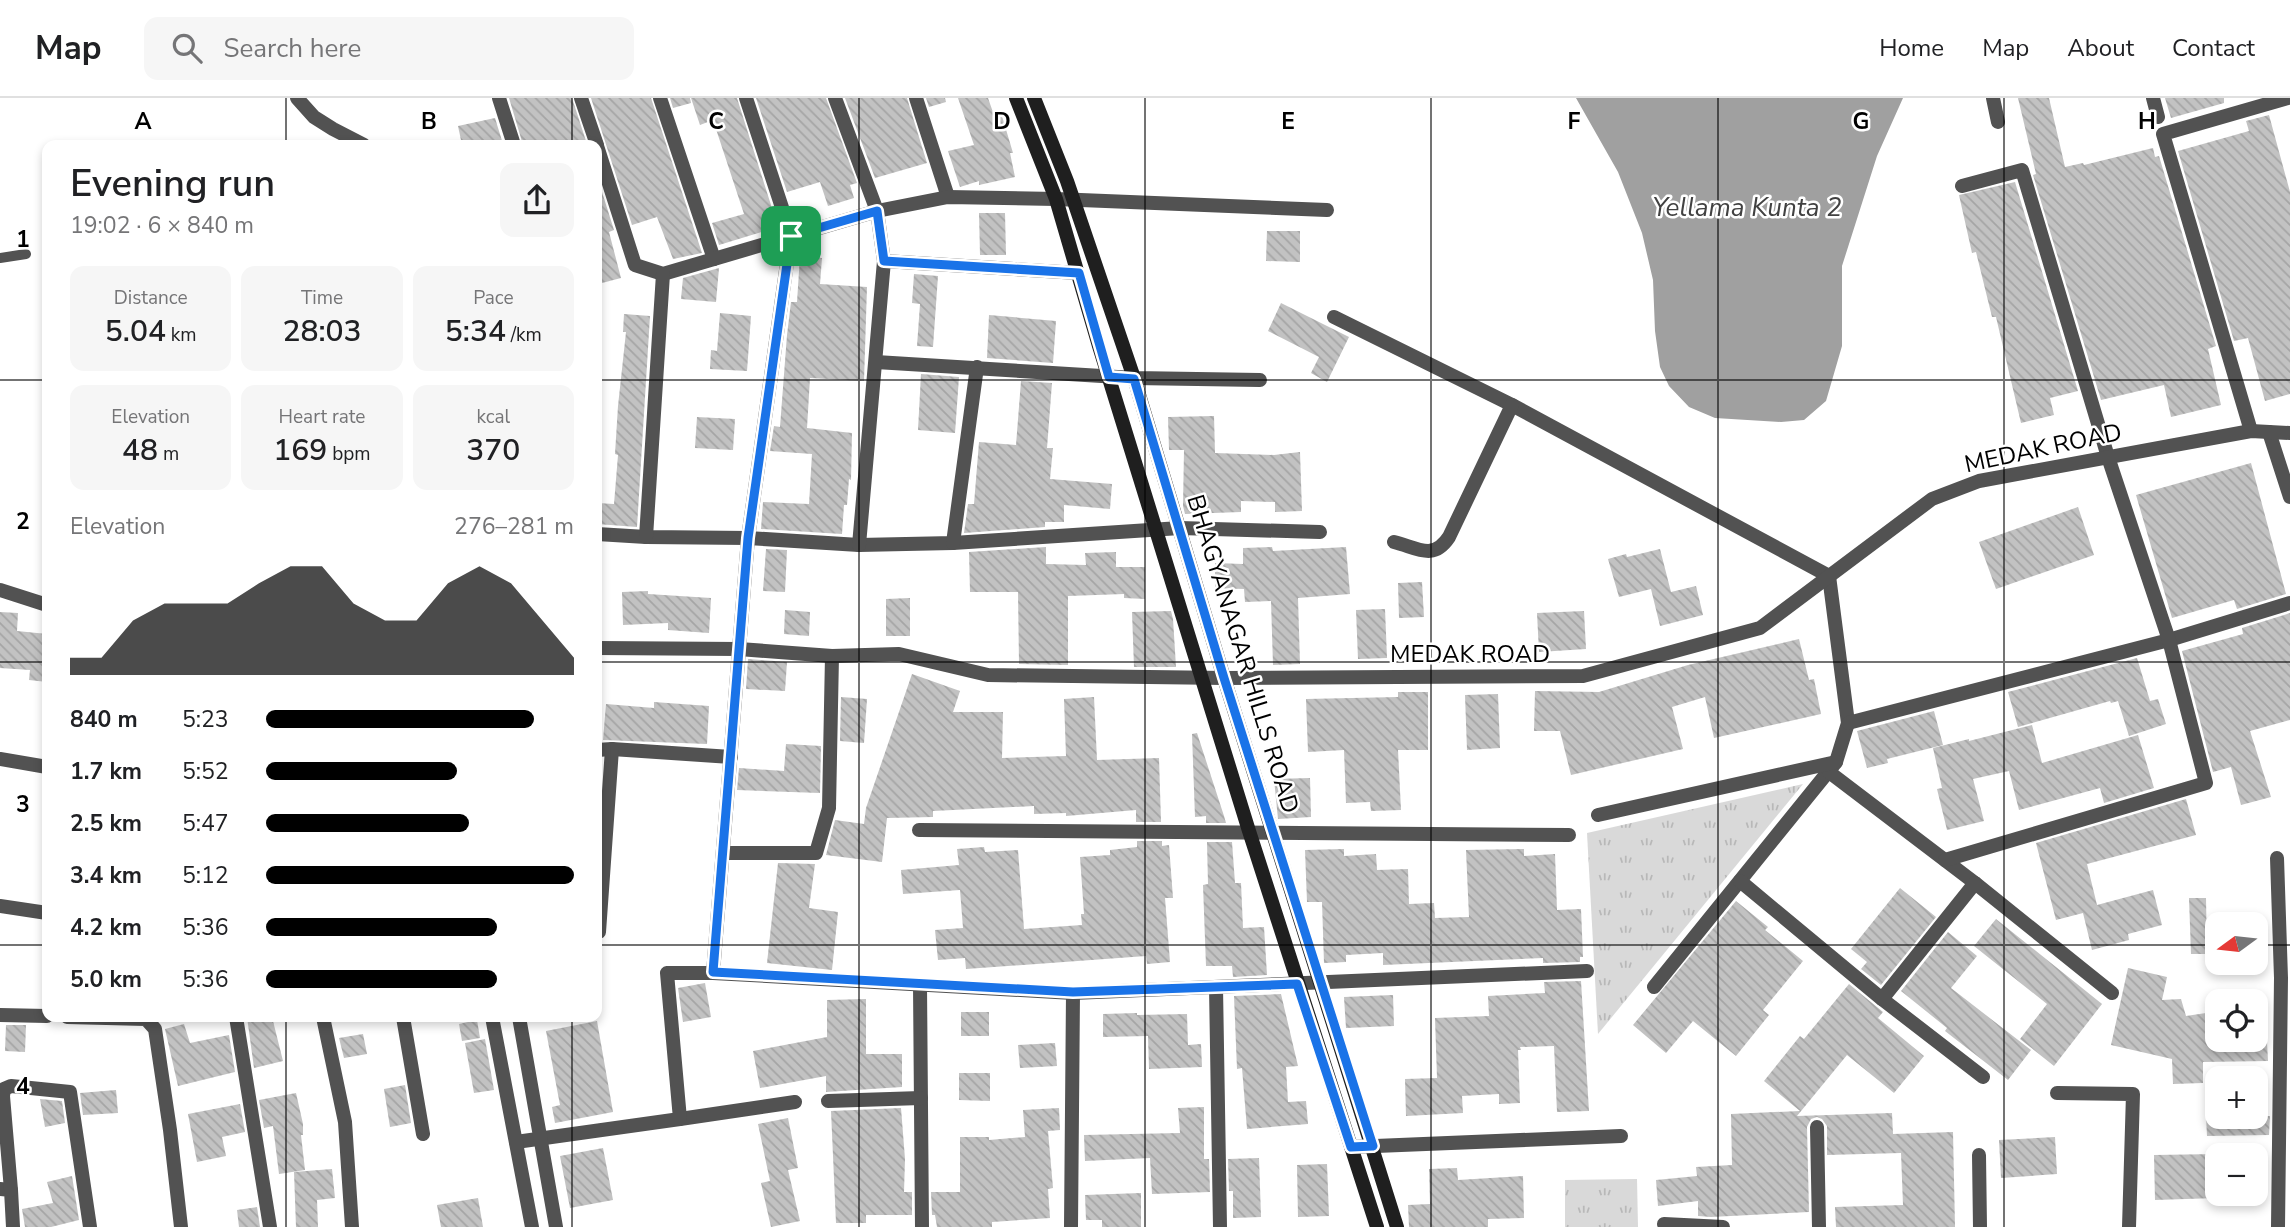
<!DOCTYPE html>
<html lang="en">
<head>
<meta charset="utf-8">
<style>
  :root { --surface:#fff; --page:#f6f6f6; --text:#202124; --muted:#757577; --line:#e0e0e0; --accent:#000 }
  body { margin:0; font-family:"Nunito Sans",sans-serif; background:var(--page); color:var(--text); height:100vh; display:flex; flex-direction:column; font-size:26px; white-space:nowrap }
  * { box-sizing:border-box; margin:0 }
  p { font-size:23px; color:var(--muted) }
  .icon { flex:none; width:38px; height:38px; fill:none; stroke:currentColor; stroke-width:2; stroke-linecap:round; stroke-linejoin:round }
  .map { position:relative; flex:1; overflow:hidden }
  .details { position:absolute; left:42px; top:42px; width:560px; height:882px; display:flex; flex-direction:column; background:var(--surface); border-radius:14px; box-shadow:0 4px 10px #0003 }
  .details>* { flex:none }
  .needle { width:46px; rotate:255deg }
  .tools { position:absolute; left:2205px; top:814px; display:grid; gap:14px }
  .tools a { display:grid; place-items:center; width:63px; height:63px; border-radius:14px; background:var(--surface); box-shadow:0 4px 10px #0003; font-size:35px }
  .pin { position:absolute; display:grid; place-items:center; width:60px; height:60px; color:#fff; margin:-30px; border-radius:14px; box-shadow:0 4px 10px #0006 }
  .round { display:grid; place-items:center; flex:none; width:74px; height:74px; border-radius:14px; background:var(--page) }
  .head { display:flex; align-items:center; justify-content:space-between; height:119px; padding:0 28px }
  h1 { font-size:38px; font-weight:600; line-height:52px }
  .metrics { display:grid; grid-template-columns:repeat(3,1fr); gap:10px; height:119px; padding:7px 28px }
  .metrics div { display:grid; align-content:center; border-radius:14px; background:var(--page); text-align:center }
  .metrics b { font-size:30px; font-weight:600 }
  .metrics small { font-size:19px; font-weight:400 }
  .metrics p { font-size:19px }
  .chart { height:196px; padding:14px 28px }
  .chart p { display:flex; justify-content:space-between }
  .chart svg { width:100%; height:126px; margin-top:7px; fill:var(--accent); opacity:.7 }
  ul { padding:0 28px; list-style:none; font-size:23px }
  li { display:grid; grid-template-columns:112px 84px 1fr; align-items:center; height:52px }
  li i { height:18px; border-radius:9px; background:var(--accent) }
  header { display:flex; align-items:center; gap:42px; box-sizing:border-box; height:98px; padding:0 35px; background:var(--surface); border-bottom:2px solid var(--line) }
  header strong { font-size:33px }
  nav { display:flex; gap:38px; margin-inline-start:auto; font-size:24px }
  .search { width:490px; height:63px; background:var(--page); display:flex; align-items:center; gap:18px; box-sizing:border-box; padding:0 24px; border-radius:14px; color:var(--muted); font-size:26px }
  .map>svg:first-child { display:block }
  .park { fill:url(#park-tufts) }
  .water { fill:#a0a0a0 }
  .building { fill:url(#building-back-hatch) }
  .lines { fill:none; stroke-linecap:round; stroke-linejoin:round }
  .service { stroke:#525252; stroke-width:10 }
  .minor { stroke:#525252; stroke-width:14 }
  .tertiary { stroke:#525252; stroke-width:14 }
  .secondary { stroke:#1f1f1f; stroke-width:14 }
  .route-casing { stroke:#fff; stroke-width:14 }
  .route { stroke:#1a73e8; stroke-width:9 }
  .grid { fill:none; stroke:#000; stroke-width:2; stroke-opacity:0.55 }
  .labels { text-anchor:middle; stroke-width:5; stroke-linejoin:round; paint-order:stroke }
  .street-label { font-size:24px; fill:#000; stroke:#fff }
  .water-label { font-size:26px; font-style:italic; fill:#414141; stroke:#fff }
  .grid-label { font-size:23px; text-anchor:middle; font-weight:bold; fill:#000; stroke:#fff; stroke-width:5; stroke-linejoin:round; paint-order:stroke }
</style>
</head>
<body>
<header>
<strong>Map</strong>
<div class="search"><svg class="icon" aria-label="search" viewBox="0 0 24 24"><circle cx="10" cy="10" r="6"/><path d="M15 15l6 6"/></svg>Search here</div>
<nav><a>Home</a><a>Map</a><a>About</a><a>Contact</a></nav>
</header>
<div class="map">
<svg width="2290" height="1129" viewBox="0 0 2290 1129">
  <defs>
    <pattern id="park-tufts" width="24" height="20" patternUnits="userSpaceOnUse" patternTransform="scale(1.75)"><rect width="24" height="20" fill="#d9d9d9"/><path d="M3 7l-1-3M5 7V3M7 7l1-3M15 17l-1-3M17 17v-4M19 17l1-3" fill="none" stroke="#b8b8b8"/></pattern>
    <pattern id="building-back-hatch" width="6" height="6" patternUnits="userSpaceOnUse" patternTransform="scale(1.75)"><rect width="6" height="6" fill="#c2c2c2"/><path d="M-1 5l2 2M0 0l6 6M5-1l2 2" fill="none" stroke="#a5a5a5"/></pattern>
  </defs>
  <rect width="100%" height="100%" fill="#fff"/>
  <g class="park">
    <path d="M1803,686L1598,936L1587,735Z"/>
    <path d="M1637,1081L1638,1129H1565V1082Z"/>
  </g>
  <path class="water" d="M1576,0H1903L1877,58L1842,168V248L1826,303L1804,322L1781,324L1715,320L1689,309L1669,288L1660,269L1655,233L1653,182L1642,135L1618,74Z"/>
  <g class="building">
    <path d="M509,0H572L586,43L571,47H523Z"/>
    <path d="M591,0H651L702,155L673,161L657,119L632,127Z"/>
    <path d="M670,0H690L691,5L673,10Z"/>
    <path d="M691,0H737L778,129L719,147L712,125L744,116L713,22L700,27Z"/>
    <path d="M756,0H826L857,85L850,87L854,100L828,108L820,84L787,94Z"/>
    <path d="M845,0H907L927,65L875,80Z"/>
    <path d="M926,0H945L946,4L929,9Z"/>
    <path d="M958,0H988L995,20L1002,18L1013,55H1010L1015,79L979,87V83L960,89L948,53L974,47Z"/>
    <path d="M2018,0H2049L2065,69L2083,65L2084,67L2153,50L2155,59L2159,58L2216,248L2208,251L2221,307L2171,319L2164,287L2101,302L2033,77L2036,76Z"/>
    <path d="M2165,0H2224V5L2171,20Z"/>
    <path d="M2269,17L2290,94V296L2265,303L2248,240L2234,243L2178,53L2249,33L2246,23Z"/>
    <path d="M495,20L503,46L462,47L458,28Z"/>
    <path d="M2015,84L2078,293L2050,300L2054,317L2021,325L1996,219H1992L1976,154L1972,155L1959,97Z"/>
    <path d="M602,94L614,132L609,134L621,180L602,185L597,165V96Z"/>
    <path d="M979,115H1005L1006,157H980Z"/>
    <path d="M1267,133H1300V164L1266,163Z"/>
    <path d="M800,158L822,160L820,186L867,189L864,283L810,280L807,330L852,335L851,382L849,381L847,407H844L842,436L761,431L763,404L809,406L812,356L770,353L774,328L780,329L787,237L791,204H797Z"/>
    <path d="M719,170L716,204L681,201L683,180Z"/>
    <path d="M914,176L938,178L933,249L917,248L920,206L912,205Z"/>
    <path d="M1281,205L1349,239L1327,284L1311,275L1319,259L1268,233Z"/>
    <path d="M720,215L751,218L747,273L710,271L711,252L717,253Z"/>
    <path d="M624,216L650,218L637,429L597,426V405L614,406L618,357L615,356L618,308L626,234H623Z"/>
    <path d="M989,217L1056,223L1053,265L987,260Z"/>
    <path d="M921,276L959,279L955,335L918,332Z"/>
    <path d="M1021,283L1052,285L1047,350H1053L1050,381L1112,386L1110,411L1064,407V424H1045V429L964,435L968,406H974L979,344L1016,347Z"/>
    <path d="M1214,318L1215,355L1274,357L1300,354L1302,413L1275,414V404L1241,403V414L1185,416L1183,408L1184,352H1169L1168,319Z"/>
    <path d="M697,319L735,321L733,352L695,350Z"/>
    <path d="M2251,365L2286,496L2237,511L2234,502L2172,520L2136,397Z"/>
    <path d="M2078,409L2094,457L1996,491L1979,444Z"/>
    <path d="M1046,449V466L1086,467L1085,455L1116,454V469H1145V501L1124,500V496L1068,498V567L1019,566L1018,494H970L969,454Z"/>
    <path d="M1272,449L1273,453L1346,449L1350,496L1298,500L1300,566L1273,567L1271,503L1245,504L1244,491L1215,490V465L1243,466V450Z"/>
    <path d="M766,451L787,452L785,494L763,493Z"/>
    <path d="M1660,451L1671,494L1696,488L1703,517L1660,528L1651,491L1619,499L1608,461L1626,456L1627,459Z"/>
    <path d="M1422,484L1424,519L1399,520L1398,485Z"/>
    <path d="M648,493V496L711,500L709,535L668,532V525L623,527L622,494Z"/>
    <path d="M910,500V538H886V501Z"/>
    <path d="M1385,511L1387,560L1358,561L1356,512Z"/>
    <path d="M785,512L810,514L809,538L784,536Z"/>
    <path d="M1171,513L1173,521L1176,569H1134L1132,514Z"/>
    <path d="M1584,513L1586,551L1539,554L1537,515Z"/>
    <path d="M0,514L18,515L17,533L47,536V584L29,582L30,572L0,570Z"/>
    <path d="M2290,515V622L2250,633L2271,699L2241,707L2231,669L2213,674L2182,553L2243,536L2242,530Z"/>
    <path d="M1799,541L1809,582L1814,581L1821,616L1714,640L1705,599L1672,609L1683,651L1571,677L1560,633H1534L1535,593L1599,594L1688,567Z"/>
    <path d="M2137,560L2150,603L2158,601L2166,626L2129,638L2118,603L2111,605L2110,603L2018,629L2008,594Z"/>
    <path d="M748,561L787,564L785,593L746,591Z"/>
    <path d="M912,576L960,593L953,614H1003L1002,660L1066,658L1064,601L1094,599L1097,662L1159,660L1161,724H1136V712L1066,718V715L1034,716V708L933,713V719L887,720L882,764L826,757L835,722L864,726L866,710Z"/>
    <path d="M1398,594H1428V652H1398L1401,712L1371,713L1370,704L1346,705L1344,652L1308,654L1306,601L1398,599Z"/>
    <path d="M1498,596L1500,650L1467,652L1465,597Z"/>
    <path d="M841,599L867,601L864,645L840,643Z"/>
    <path d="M654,604L709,608L707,646L603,642L606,606L654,610Z"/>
    <path d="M1934,613L1943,647L1887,661L1888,665L1867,670L1857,633Z"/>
    <path d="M2032,627L2042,665L2138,637L2154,690L2104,705L2100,690L2019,712L2009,673L1973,681L1984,723L1947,732L1937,691L1942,690L1933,650L1969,641V643Z"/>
    <path d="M1197,635L1224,718L1226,725H1206V718L1195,719L1192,636Z"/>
    <path d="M786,646L821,648L820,695L737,692L739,670L784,673Z"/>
    <path d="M1310,680L1311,719L1278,721L1274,681Z"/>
    <path d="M2186,701L2196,737L2087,766L2097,807L2153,792L2162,827L2128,836L2129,842L2092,852L2083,815L2056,822L2036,745Z"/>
    <path d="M1137,743H1162V748L1169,747L1173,800H1165L1170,864L1147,866L1146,858L966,871L965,860L938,862L935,832L963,830L960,792L903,796L901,772L959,767L957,751L984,749L985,754L1018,752L1024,831L1082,827L1081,816H1084L1080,759L1110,757V752L1137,749Z"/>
    <path d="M1207,744H1232L1235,785H1241L1243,830L1264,829L1267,877L1233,879L1232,868H1206L1203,787L1208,786Z"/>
    <path d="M1344,751V758L1376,756L1377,772L1408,771L1409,806L1434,805L1435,820L1469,819L1466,752L1524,751V758L1555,756L1557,812L1581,811L1583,859H1580V864L1543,865V860L1383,867V855L1346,857V864L1324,865L1322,804H1307L1305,752Z"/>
    <path d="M778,765L815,766L809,810L838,814L832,872L767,865Z"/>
    <path d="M1900,790L1936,819L1881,887L1861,871L1867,864L1851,851Z"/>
    <path d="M2189,800H2206L2207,856H2191Z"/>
    <path d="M1736,803L1768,829L1765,832L1803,863L1763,912L1769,917L1736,958L1693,923L1666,955L1633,927Z"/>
    <path d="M1996,821L2102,906L2054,968L2020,941L2047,906L1974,848Z"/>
    <path d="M1948,834L1977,858L1951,890L2031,952L2008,982L1945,933L1947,930L1901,893Z"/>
    <path d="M2128,870L2167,879L2162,902L2181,901L2186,918L2206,915L2207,945L2267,944L2268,963L2203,964V985L2173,986L2172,961L2111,947Z"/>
    <path d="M1581,883L1589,1013L1557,1014L1554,948L1520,949L1521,952H1518L1520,1005L1499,1006V996L1462,998L1463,1015L1406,1018L1405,981L1437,980L1435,920L1489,918L1488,898L1545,895L1544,884Z"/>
    <path d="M705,885L711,919L683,924L678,890Z"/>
    <path d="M1849,886L1883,914L1878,920L1924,958L1894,995L1847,957L1797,1018L1892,1015L1893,1036L1953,1034L1955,1129H1836L1835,1109L1903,1107L1901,1055L1827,1057V1028L1822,1021L1817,1019L1811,1021L1807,1029L1809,1114L1711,1119L1698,1118V1103L1658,1108L1656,1082L1697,1078L1696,1069L1732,1067L1731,1016L1800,1013L1764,983L1800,938L1804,941Z"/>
    <path d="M1281,896L1298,968L1286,969L1288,1004L1306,1003L1308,1026L1247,1031L1242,970L1237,971L1234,898Z"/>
    <path d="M1393,897L1394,928L1346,930L1344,899Z"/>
    <path d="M866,901V956H902V989L826,994V978L760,990L753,953L827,939V902Z"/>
    <rect x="961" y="914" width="28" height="24"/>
    <path d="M1137,915V917L1187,916L1188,947L1201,946L1202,969L1149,971L1148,938L1103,939V916Z"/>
    <path d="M247,919H272L283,963L254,970Z"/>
    <path d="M477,922L480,940L462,943L459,926Z"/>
    <path d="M597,923L613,1014L555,1025L552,1009L560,1007L546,933Z"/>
    <path d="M184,926L190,945L229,937L235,974L178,988L165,931Z"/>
    <path d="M6,927H26L25,954L5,953Z"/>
    <path d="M363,936L367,956L344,960L339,940Z"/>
    <path d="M485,941L494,992L474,995L465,945Z"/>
    <path d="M1055,945L1057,968L1020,970L1018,947Z"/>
    <path d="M959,975H990V1003L959,1002Z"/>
    <path d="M405,987L411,1025L390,1029L384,991Z"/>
    <path d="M116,992L118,1015L83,1017L80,995Z"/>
    <path d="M296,995L303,1026V1037H301L305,1072L279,1076L273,1028L264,1030L259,1002Z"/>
    <path d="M40,1001L62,1003L65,1025L45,1029Z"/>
    <path d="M240,1006L245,1034L222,1039L226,1058L197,1064L188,1016Z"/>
    <path d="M1204,1009V1061H1209L1210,1094L1152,1096L1150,1060L1085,1063L1084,1037L1180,1035L1178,1010Z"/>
    <path d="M901,1010L905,1061L904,1094H912V1117H866V1125H836L831,1013Z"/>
    <path d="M1059,1010L1060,1032L1048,1033L1053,1090L1048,1091L1050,1120L992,1124V1129H937L935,1117H932L931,1094H960V1039H989V1042L1025,1039L1023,1012Z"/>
    <path d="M2206,1018H2270L2269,1037L2207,1038Z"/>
    <path d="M788,1020L798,1070L788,1072L800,1123L771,1129L761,1085L770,1083L758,1026Z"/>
    <path d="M2055,1039L2057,1076L2001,1080L1999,1042Z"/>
    <path d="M603,1050L613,1102L570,1110L560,1058Z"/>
    <path d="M2217,1056V1100L2155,1102L2154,1057Z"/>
    <path d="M1259,1060L1261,1119L1233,1120V1093H1229L1228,1061Z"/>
    <path d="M1327,1066L1329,1118L1298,1119L1297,1067Z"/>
    <path d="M1457,1070L1458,1082L1523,1078L1524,1120L1488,1121V1129H1409L1408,1107L1430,1106L1429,1071Z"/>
    <path d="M332,1071L335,1100L317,1102L318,1129H296L294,1074Z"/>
    <path d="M72,1078L79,1122L51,1129H25L22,1111L53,1105L47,1084Z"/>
    <path d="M1141,1095V1129H1102V1122H1086L1085,1097Z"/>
    <path d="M478,1100L483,1129H441L437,1107Z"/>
    <path d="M257,1109L260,1129H239L237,1112Z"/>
  </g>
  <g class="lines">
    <path class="service" d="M0,160L26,156"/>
    <g class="minor">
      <path d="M297,0L314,19L333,31L364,47"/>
      <path d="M499,0L514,47"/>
      <path d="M581,0L597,47"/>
      <path d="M660,0L714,161"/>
      <path d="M746,0L791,137L748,440L713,875L1073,895L1587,873"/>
      <path d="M835,0L877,113L884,163"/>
      <path d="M916,0L948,99"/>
      <path d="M1993,0L1998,24"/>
      <path d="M2153,0L2158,19"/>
      <path d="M597,48L635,167L663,176L877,113L948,99L1056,101L1327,112"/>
      <path d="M1334,219L1512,307L1829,478L1848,625L1836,664L1654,889"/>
      <path d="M876,264L1134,280L1260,282"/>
      <path d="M2251,333L2163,36L2288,0"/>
      <path d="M2269,334L2290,399"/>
      <path d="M597,436L646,439L748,440L859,447L953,445L1180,430L1320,434"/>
      <path d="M646,439L663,176"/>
      <path d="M1394,444C1418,450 1433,463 1449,439L1512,307"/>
      <path d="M953,445L977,269"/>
      <path d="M859,447L884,163L1078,175"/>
      <path d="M1848,625L2169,542L2290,505"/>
      <path d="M597,652L612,651L731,659"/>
      <path d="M0,661L47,669"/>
      <path d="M1829,674L1975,785L2112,895"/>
      <path d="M1598,717L1836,664"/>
      <path d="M919,732L1569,737"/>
      <path d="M723,755H816L829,710L832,558"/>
      <path d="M2277,760L2281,880L2278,1129"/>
      <path d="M1945,762L2206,685L2169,542L2108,359L2022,72L1962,88"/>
      <path d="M1740,783L1882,901L1983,979"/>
      <path d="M0,808L47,815"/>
      <path d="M599,834L612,651"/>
      <path d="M920,887L922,1129"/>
      <path d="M1216,889L1220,1129"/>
      <path d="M1882,901L1975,785"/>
      <path d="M0,917L47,918"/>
      <path d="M67,919L146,921L155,931L170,1032L181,1129"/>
      <path d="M236,919L270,1129"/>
      <path d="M323,919L345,1024L352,1129"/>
      <path d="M403,919L423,1036"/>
      <path d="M2057,995L2133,996L2129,1129"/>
      <path d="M828,1003L921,1000"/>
      <path d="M680,1021L795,1004"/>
      <path d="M1817,1029L1819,1129"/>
      <path d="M516,1044L680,1021L667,875H713"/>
      <path d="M1351,1049L1621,1038"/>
      <path d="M1979,1057L1980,1129"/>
      <path d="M0,1091L11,1092L13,1129"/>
      <path d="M11,1092L3,998L4,991L11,988L70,994L90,1129"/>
      <path d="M1664,1126L1723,1129"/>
      <path d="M1071,1129L1073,895"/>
    </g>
    <g class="tertiary">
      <path d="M0,492L47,507"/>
      <path d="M597,550L739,551L832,558L899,556L988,577L1224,580L1583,578L1760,530L1932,401L1979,383L2251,333L2290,335"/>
      <path d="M492,919L532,1129"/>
      <path d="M519,919L556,1129"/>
    </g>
    <g class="secondary">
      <path d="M1016,0L1056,101L1099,248L1249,733L1377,1129"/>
      <path d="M1034,0L1067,83L1134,280L1224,580L1397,1129"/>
    </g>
  </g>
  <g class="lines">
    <g class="route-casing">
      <path id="route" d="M877,113L884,163L1079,175L1109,279L1134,281L1224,580L1373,1048L1351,1049L1297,886L1073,894L713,874L748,440L791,138Z"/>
    </g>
    <use href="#route" class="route"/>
  </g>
  <path class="grid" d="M286,0V47M572,0V47M859,0V1129M1145,0V1129M1431,0V1129M1718,0V1129M2004,0V1129M0,282H47M597,282H2290M0,564H47M597,564H2290M0,847H47M597,847H2217M2256,847H2290M286,919V1129M572,919V1129"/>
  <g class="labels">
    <g class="street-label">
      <text transform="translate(2043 350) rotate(-12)" y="8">MEDAK ROAD</text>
      <text transform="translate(1243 556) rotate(73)" y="8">BHAGYANAGAR HILLS ROAD</text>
      <text x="1470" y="564">MEDAK ROAD</text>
    </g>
    <g class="water-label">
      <text x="1747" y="118">Yellama Kunta 2</text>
    </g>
  </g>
  <g class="grid-label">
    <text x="143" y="31">A</text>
    <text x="429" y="31">B</text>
    <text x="716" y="31">C</text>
    <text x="1002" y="31">D</text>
    <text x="1288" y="31">E</text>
    <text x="1574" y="31">F</text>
    <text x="1861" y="31">G</text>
    <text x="2147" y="31">H</text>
    <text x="23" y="149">1</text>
    <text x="23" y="431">2</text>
    <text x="23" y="714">3</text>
    <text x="23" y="996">4</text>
  </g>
</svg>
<div class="tools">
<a><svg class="needle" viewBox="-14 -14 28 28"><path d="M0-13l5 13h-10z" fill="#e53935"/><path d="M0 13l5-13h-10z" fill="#757577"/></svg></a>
<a><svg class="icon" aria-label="locate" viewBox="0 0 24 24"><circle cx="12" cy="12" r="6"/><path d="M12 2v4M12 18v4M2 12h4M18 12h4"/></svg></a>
<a>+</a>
<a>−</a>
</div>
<div class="pin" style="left:791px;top:138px;background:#1e9e55"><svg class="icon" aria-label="arrive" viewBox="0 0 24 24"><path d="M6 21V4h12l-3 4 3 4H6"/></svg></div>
<section class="details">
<div class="head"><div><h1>Evening run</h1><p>19:02 · 6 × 840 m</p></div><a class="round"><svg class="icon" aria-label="share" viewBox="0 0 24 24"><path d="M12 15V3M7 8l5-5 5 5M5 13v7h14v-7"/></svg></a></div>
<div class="metrics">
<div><p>Distance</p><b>5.04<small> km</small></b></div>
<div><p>Time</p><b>28:03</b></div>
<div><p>Pace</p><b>5:34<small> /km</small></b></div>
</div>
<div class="metrics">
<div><p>Elevation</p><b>48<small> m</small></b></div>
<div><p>Heart rate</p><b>169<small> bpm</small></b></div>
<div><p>kcal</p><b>370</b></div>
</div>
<div class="chart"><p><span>Elevation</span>276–281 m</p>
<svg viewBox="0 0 160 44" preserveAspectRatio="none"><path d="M0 44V38L10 38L20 25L30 19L40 19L50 19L60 12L70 6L80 6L90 19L100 25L110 25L120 12L130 6L140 12L150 25L160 38V44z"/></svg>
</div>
<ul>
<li><b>840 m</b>5:23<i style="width:87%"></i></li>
<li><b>1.7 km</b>5:52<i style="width:62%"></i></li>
<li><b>2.5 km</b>5:47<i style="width:66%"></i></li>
<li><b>3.4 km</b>5:12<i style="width:100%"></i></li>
<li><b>4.2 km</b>5:36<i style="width:75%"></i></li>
<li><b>5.0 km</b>5:36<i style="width:75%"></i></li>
</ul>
</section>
</div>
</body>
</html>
